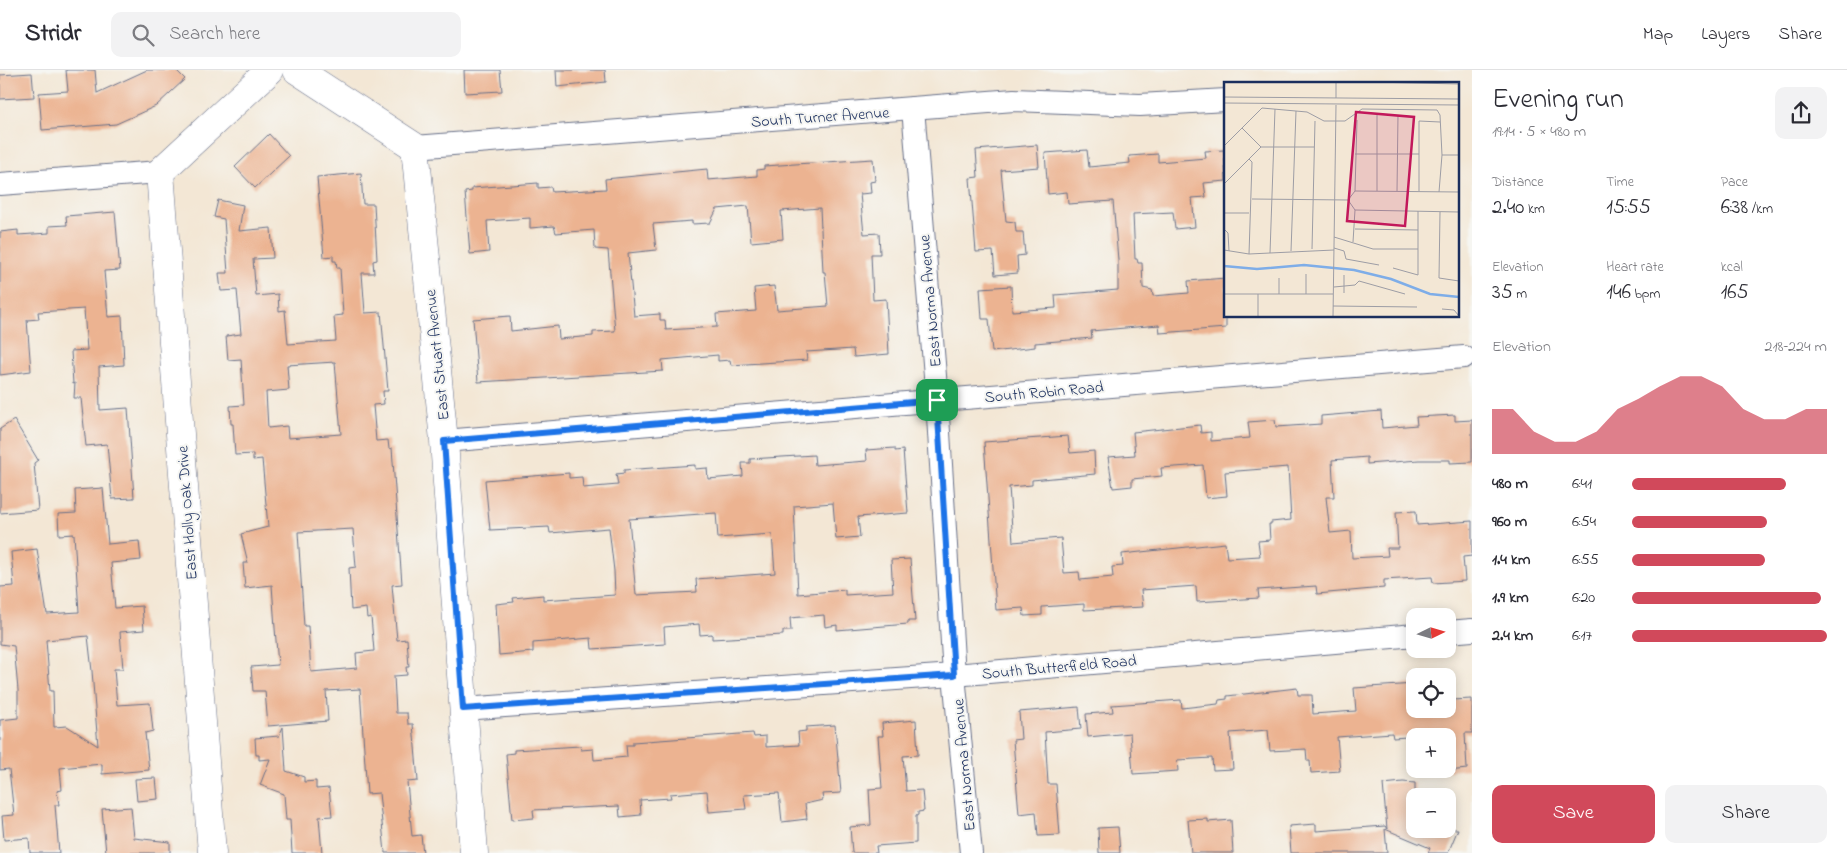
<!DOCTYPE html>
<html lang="en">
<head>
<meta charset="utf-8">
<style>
  :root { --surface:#fff; --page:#f2f2f3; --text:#2b2b33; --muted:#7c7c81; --line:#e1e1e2; --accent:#d1495b }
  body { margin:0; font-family:"Indie Flower",sans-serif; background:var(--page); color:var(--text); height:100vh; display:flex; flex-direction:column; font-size:19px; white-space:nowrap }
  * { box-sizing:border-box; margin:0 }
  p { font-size:16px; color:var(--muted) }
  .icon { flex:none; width:28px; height:28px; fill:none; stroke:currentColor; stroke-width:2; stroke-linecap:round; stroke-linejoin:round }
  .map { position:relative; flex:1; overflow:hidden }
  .side { display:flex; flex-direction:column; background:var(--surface); width:375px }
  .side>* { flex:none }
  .needle { width:32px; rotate:85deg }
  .tools { position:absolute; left:1406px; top:538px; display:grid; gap:10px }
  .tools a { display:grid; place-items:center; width:50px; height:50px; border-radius:10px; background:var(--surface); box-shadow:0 2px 12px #0003; font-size:25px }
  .pin { position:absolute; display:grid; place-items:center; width:42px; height:42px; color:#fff; margin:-21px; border-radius:10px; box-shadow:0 2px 8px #0006 }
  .round { display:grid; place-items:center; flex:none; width:52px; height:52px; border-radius:10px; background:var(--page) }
  .overview { display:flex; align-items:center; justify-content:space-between; height:85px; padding:0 20px }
  h1 { font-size:28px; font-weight:600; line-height:38px }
  .figures { display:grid; grid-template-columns:repeat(3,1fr); gap:8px; height:85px; padding:5px 20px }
  .figures div { display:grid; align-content:center }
  .figures b { font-size:21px; font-weight:600 }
  .figures small { font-size:14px; font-weight:400 }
  .figures p { font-size:14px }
  .chart { height:140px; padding:10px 20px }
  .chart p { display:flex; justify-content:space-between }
  .chart svg { width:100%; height:90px; margin-top:5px; fill:var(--accent); opacity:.7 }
  .primary-button { display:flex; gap:10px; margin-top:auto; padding:10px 20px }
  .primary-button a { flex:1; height:58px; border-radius:10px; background:var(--accent); color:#fff; font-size:20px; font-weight:600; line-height:58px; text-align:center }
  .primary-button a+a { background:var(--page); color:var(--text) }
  ul { padding:0 20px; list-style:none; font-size:16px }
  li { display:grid; grid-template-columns:80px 60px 1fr; align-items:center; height:38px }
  li i { height:12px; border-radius:6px; background:var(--accent) }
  header { display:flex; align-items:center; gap:30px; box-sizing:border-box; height:70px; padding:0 25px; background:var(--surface); border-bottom:1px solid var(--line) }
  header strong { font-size:24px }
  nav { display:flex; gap:28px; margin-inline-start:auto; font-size:18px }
  .search { width:350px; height:45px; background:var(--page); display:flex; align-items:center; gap:12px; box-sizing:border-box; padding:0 18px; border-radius:10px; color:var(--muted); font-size:19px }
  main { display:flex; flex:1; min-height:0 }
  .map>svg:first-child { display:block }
  .building { fill:#ecb391; fill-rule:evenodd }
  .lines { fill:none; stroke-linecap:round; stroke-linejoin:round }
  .minor-casing { stroke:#676f88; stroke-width:24 }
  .tertiary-casing { stroke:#676f88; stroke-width:29 }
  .minor { stroke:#fff; stroke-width:22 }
  .tertiary { stroke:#fff; stroke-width:28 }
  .route-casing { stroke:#fff; stroke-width:10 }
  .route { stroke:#1a73e8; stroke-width:6 }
  .labels { text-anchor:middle; stroke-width:4; stroke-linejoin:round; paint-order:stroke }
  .street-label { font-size:16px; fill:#1b2f5e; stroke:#f6f6f2 }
  .inset-river { fill:none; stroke:#7eade8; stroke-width:2.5 }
  .inset-road { fill:none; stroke:#9d9da5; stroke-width:1 }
  .view { fill:#c2185b; fill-opacity:0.15; stroke:#c2185b; stroke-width:2.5 }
  .inset-edge { fill:none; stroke:#1b2f5e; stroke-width:2.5 }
</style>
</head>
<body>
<header>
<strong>Stridr</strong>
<div class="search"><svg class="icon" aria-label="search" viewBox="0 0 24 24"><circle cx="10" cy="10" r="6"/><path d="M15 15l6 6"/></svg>Search here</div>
<nav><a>Map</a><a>Layers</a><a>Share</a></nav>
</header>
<main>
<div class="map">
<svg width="1472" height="783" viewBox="0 0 1472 783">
  <rect width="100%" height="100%" fill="#f6f6f2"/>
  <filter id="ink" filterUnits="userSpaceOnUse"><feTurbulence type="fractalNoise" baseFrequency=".02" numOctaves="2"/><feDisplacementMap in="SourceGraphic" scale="10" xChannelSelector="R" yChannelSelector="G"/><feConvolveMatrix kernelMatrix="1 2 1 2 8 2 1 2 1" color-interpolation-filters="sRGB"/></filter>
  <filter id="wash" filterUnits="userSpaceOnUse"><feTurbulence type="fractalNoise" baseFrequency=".0096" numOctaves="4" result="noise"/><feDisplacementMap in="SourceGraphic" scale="20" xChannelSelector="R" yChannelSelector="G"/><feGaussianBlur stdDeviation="1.12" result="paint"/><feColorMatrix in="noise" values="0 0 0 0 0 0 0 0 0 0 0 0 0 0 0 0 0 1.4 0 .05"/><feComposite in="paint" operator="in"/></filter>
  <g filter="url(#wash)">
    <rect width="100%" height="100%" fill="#f3e7d5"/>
    <g id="blocks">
      <g class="building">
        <path d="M66,0H95L97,23L147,0H176L185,9L156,36L116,54L42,60L39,23L68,21Z"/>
        <path d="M464,0H500L502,21L465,23Z"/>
        <path d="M556,0H605L606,12L557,17Z"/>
        <path d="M32,3L34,27L0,29V5Z"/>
        <path d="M269,64L289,86L255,118L235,97Z"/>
        <path d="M1037,75L1039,97L1001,100L1006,151L1015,152L1016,162H1023L1025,185L1017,186L1018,203L995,205L993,181L976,182L970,108L978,107L976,80Z"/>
        <path d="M1087,80L1089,97L1130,93L1129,86L1158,84V92L1206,88L1205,81L1224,80L1226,111L1204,113L1206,127L1192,128L1195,157L1175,159L1173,142L1133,144L1135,189H1137L1138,193H1142L1143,218L1152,220L1153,226L1189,223L1188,211L1226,208V258L1160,263L1159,255L1091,261L1092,268L1035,273V277L992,282L989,249H982L980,218L1011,216L1012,241L1056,238L1055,225L1118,220V190L1113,131L1068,134L1067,122L1048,124L1045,83Z"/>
        <path d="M873,89L875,111L870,112L871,123L860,124L864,164L879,163L880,184H871L873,230L886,229L889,284L854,287L853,279L806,282L807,290L731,295L730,290L718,291V285L662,290L663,301L478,312L473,249L510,246L511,261L558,256L559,269L593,266V262L615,261L608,180L595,179L594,160L556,163L554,156L530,158V148L487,151L489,182L470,184L465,122L472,121V118L538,113V118L551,117L552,122L606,119L605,109L707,99L708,110L757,106V100L764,99V96ZM748,136L751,172L783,169L781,141L820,138L823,202H825L828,236L777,240L774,216L754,218L756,241L716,244L717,257L666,260L665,250H660V244L634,246L628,183L656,180L653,154L692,151V154L710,153L717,139Z"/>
        <path d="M361,103L363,134H374L377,190L373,191L374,203H362L365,243L381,242L388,321H383L384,334L373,335L376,371L388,370L389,379L392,378L402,514L392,515L397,570L407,569L409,597H406L407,605L394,606L396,643H407L408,654H413L418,711L407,712L412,766L421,765L423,783H385L379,723L367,724L360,619L326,621L328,651L268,656L265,621H253L251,597L278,595L275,558L272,515L245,518L243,493H248L241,464L268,457L262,389L253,390V384L235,385L233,354H231L230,336L244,335L241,289L228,290L226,266L241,264L237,220L221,221L219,203H228L224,149L214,147L218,130L243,135L239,161L271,158L273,188L253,189L256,226L278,224L279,241L285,240L288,274L336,271L334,246L343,245L340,198H337L336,191H333V186L324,187L317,107ZM335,292L341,364L288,368L287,356L268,358L266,322L289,320L287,295ZM353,459L356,497L349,498L351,540L366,538L367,548L371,547L374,581L356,583L357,598L311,602L308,556H304L298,462Z"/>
        <path d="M115,142L120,200L104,201L108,247L122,246L124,295L99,297L100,340L128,338L134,428L112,429L107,374L86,376L81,328H74L75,313L73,314L71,281L87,280L84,239L38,242L39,249L27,250L31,301L0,305V162L18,160V165L49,163V156L67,155L66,146Z"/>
        <path d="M1381,341L1382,358L1417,355L1416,347L1455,345V351L1472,350V392L1450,393V390H1419L1367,394V387L1332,390L1334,427H1326L1330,463L1351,461L1352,488L1388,486L1387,478H1398L1396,442L1416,441L1417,455L1472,451V486L1463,487L1465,511L1433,513L1432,507L1384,510V518L1317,524L1316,516L1258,520L1259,528L1197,532L1196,516L1141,520L1143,537L1084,540V534L1042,537V545L1024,546L1023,538L996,540L984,372L1068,366L1070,383L1094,381L1095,404L1032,410V415L1009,417L1013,472L1061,468L1064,503L1079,502L1080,510L1113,507L1112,497L1123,496L1122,484L1225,473L1227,488L1260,486L1258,471L1270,470L1269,454H1271V452L1291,450L1288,397L1225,402L1227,426L1206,428L1203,395L1161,398L1162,406L1132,409V416L1113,418L1108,387L1135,385L1133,362L1200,355L1201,363L1211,362V371L1250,368L1248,352L1275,350L1276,357L1321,354V346Z"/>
        <path d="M14,350L38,390L34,393L38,440L0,443V359Z"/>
        <path d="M895,378V381L903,380L908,443L858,447L860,467L836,469L833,433L794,436L798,524L845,520V525L893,522L891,490L910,489L915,551H908V554L837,560V555L825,557L824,545L790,548L791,561H783V565L712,569V564L700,565L699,554L664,557L665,574L592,579L591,568L533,573V582L499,585L496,534L514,532L513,528L543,525V530L615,525L614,501L609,458L550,463L549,457L490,460L485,410L569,403V408L582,407L583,418L618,415L616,404L624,403V400L695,395V399L707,398L708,409L743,406L742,393H750V389L814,385L815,395L867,391L866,380ZM716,443L718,468L772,464L775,503L696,509L697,522L636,525L629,449Z"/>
        <path d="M103,418L108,474L139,471L141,490L111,493L115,538L142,536L144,560L120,562L123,599H114L117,635L150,633L153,661L145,663L149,700L102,704V694L60,698L62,720L57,721L59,735H55L59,783H30L29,768L4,770L2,746L14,745L9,699L0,700V650L18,648V620L14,576L0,574V517L14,516L11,482L37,479L47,544L79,542L74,464L59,465L58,444L76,443L75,420ZM88,566L92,601L98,676L67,656L54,657L53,621H50L46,570Z"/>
        <path d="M1415,614V639H1453L1452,630L1472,629V663H1465L1467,699L1448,701V664L1393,668L1392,663L1337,667L1340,701L1311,703L1310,691H1307L1306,679L1270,681L1268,660L1230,663L1233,699L1213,700L1212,688L1177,690L1178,701L1133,704L1130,663L1088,667L1086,644L1113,642L1112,635L1181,630L1182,638L1218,634L1219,630L1227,629V626L1297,618L1298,625H1312L1313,644L1356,641L1354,618Z"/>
        <path d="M1079,637L1081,659L1045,662L1048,714H1056L1060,765L1038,766L1036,742L1019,744L1013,670L1021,669L1019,642Z"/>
        <path d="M916,650L918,685L903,686L906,721L922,720L924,741L918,742V745L916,746V773L876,776L877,783H852L850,757L871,755L869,719L882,718L878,666H883L882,653Z"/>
        <path d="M835,655L841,723L822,724L823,730L805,734L807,749L782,752L779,723L744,725L746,739L709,742L707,721L670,724L671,728L640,730L641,745L620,747L619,736L533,740L534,748L512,750L506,684L514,683V680L580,676L581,680L593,679L594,690L627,687L626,675H633V672L753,663L754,667L766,666V677L799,675L798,662L806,661V657Z"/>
        <path d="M283,657L286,701L304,707V712L316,711V719L329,718L332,746L319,747L322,783H292L290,750H286L284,724L260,715L270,689L259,690V685H256L255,668L279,666Z"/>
        <path d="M156,708L158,729L137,731L135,709Z"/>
        <path d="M1403,712L1415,713V759H1458L1448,783H1428L1430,778L1385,759L1387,783H1291L1289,756L1316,754V761L1385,756L1387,759L1383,714Z"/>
        <path d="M131,737L134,768L170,772V783H106L102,739Z"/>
        <path d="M1208,749V752L1231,750L1233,783H1191L1188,750Z"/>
        <path d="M1118,757L1120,783H1099L1098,758Z"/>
      </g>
    </g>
  </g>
  <g filter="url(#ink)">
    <use href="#blocks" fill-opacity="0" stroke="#676f88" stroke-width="1"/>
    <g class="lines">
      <g class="minor-casing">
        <g id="minor">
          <path d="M913,38L937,330L954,605L971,783"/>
          <path d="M415,77L1014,30L1140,35L1226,30"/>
          <path d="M0,114L160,102"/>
          <path d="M444,371L1464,287"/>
          <path d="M1448,562L1472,560"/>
          <path d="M463,639L954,605L1415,565"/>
        </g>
      </g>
      <g class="tertiary-casing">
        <g id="tertiary">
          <path d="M297,0L415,77L444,371L474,783"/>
          <path d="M212,783L160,102L270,0"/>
        </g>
      </g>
      <use href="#minor" class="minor"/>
      <use href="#tertiary" class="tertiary"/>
    </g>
  </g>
  <g class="lines" filter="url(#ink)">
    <g class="route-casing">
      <path id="route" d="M937,330L954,605L463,639L444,371Z"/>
    </g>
    <use href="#route" class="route"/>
  </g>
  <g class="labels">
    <g class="street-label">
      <text transform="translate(820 46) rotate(-4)" y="6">South Turner Avenue</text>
      <text transform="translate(929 231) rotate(-95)" y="6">East Norma Avenue</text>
      <text transform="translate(436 285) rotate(-96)" y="6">East Stuart Avenue</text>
      <text transform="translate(1044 321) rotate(-5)" y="6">South Robin Road</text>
      <text transform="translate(186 443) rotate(-94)" y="6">East Holly Oak Drive</text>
      <text transform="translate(1059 596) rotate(-5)" y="6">South Butterfield Road</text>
      <text transform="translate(963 695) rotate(-95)" y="6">East Norma Avenue</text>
    </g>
  </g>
  <g transform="translate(1224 12)">
    <rect width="235" height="235" fill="#f3e7d5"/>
    <path class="inset-river" d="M0,184L33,187L80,183L130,188L167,197L206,212L235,215"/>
    <path class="inset-road" d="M147,0L235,2M0,15L235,17M112,16V0M0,21L235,23M18,46L37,65H90M0,64L38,26L83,30L100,39H121L138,27L213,28L216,33L218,73L215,110M131,72H195M218,73H235M25,77L28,80L25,172M0,102L37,65M131,109L133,38M153,109V33M173,109L174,33M195,109V39L216,40M28,117L124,118L131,109L235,110M124,118L131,128L129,160M131,128L235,130M216,130L215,196L235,199M0,131H25M0,147L4,151L5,169M131,147L194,148M110,155L149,167H194M110,166L120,169L122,177L155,183M88,167L91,39M0,168L25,172L110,168M67,169L72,29M46,171L51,27M169,186L194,193V129M110,205L131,203L135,199L181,212M120,211V193M0,212H109M34,212V235M55,212V196M82,212V192M109,224L193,225M218,227L230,228L235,234M109,235L112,23"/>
    <path class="view" d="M132,30L190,35L181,144L123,139Z"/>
    <rect width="235" height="235" class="inset-edge"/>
  </g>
</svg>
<div class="tools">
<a><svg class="needle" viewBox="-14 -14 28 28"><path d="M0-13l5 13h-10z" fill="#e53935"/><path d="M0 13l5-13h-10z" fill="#7c7c81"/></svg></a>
<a><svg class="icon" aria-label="locate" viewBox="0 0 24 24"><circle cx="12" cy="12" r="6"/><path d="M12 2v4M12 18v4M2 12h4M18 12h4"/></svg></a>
<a>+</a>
<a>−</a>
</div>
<div class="pin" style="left:937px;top:330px;background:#1e9e55"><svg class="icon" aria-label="arrive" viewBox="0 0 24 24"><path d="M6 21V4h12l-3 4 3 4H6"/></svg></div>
</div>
<section class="side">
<div class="overview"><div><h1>Evening run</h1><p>19:14 · 5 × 480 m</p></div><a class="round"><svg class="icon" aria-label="share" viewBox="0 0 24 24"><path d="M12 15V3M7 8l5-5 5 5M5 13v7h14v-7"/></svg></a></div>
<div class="figures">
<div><p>Distance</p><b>2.40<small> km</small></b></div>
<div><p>Time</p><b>15:55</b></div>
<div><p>Pace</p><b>6:38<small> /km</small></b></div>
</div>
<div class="figures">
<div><p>Elevation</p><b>35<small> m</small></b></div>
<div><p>Heart rate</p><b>146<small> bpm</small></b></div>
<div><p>kcal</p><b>165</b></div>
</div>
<div class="chart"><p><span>Elevation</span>218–224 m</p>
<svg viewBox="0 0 160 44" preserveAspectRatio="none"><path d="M0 44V22L10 22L20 33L30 38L40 38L50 33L60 22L70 17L80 11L90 6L100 6L110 11L120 22L130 27L140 27L150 22L160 22V44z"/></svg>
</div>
<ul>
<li><b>480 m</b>6:41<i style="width:79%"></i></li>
<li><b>960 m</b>6:54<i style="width:69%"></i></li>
<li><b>1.4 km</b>6:55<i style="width:68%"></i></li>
<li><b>1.9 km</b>6:20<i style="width:97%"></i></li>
<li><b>2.4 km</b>6:17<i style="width:100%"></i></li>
</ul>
<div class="primary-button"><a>Save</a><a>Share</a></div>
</section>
</main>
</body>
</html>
